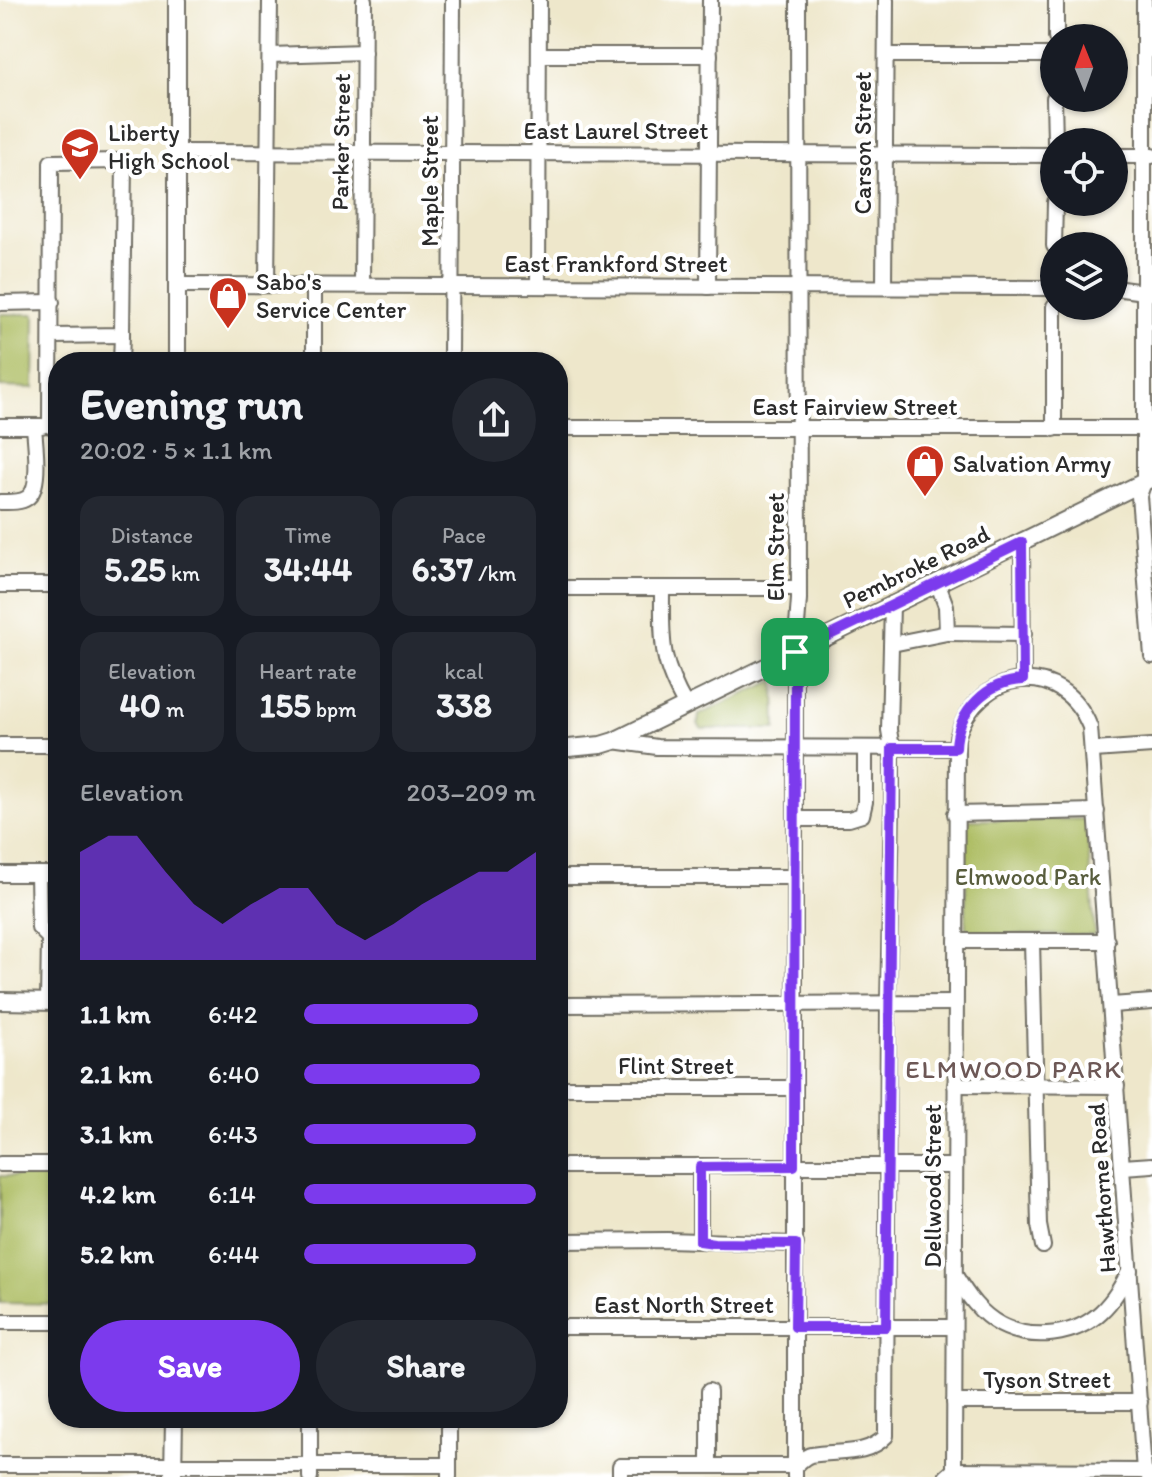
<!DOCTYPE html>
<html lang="en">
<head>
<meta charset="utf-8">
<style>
  :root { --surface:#171b24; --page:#242831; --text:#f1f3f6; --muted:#9ea1a6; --accent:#7c3aed }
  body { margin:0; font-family:Itim,sans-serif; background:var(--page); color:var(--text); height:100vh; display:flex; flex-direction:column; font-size:30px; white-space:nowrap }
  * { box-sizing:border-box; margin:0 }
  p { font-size:26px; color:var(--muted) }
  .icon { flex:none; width:44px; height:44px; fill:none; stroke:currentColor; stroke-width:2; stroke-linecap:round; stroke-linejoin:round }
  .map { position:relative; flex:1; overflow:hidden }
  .drawer { position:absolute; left:48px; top:352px; width:520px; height:1076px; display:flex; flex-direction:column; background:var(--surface); border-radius:32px; box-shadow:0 2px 6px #0004 }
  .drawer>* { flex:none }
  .needle { width:52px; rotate:359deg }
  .buttons { position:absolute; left:1040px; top:24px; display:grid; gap:16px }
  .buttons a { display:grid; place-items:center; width:88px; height:88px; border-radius:50%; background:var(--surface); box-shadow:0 2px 6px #0004; font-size:40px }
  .pin { position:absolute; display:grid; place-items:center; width:68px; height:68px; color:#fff; margin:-34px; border-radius:16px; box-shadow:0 4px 12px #0006 }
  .round { display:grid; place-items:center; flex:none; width:84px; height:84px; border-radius:42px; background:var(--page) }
  .overview { display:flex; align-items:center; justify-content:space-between; height:136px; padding:0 32px }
  h1 { font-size:44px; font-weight:700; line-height:60px }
  .metrics { display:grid; grid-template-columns:repeat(3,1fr); gap:12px; height:136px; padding:8px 32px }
  .metrics div { display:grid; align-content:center; border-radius:20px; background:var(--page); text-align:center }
  .metrics b { font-size:34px; font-weight:700 }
  .metrics small { font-size:22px; font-weight:400 }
  .metrics p { font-size:22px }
  .chart { height:224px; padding:16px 32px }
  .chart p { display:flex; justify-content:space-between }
  .chart svg { width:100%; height:144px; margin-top:8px; fill:var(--accent); opacity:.7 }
  .button { display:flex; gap:16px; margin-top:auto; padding:16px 32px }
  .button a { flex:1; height:92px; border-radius:48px; background:var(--accent); color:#fff; font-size:32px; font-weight:700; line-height:92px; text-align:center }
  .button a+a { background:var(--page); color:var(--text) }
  ul { padding:0 32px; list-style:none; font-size:26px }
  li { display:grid; grid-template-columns:128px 96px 1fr; align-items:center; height:60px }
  li i { height:20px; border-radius:10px; background:var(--accent) }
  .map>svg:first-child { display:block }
  .green { fill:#abbb5e; stroke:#6b7344; stroke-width:2 }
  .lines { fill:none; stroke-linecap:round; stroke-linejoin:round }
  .minor-casing { stroke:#6f6d63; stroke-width:18 }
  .major-casing { stroke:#6f6d63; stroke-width:20 }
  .minor { stroke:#fff; stroke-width:14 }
  .major { stroke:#fff; stroke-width:16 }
  .route-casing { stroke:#fff; stroke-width:16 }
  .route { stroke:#7c3aed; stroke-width:10 }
  .labels { text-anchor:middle; stroke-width:8; stroke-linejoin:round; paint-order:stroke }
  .street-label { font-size:24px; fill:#2b2b2b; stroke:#fff }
  .poi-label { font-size:24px; fill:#2b2b2b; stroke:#fff; text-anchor:start }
  .park-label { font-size:24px; fill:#585d3d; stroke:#fff }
  .neighbourhood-label { font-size:26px; letter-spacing:2px; fill:#6d5856; stroke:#fff }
</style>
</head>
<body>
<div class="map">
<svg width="1152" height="1477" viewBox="0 0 1152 1477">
  <rect width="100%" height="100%" fill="#fff"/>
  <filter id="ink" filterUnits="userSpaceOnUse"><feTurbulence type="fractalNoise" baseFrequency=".0125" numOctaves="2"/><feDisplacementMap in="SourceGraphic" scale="16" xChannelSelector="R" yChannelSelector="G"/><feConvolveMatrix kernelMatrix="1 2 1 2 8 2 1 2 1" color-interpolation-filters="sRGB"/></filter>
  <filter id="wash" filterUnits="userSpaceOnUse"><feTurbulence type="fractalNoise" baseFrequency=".006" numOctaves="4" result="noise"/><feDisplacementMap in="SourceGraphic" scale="32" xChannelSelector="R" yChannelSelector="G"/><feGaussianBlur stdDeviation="1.8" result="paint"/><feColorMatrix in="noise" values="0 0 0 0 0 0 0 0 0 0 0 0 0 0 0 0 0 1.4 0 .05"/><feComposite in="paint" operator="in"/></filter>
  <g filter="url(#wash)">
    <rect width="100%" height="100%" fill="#eee7cb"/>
    <g class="green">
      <path d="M0,314H35L34,388L0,387Z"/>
      <path d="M775,680L776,729H702L698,724L699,715Z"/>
      <path d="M1086,819L1095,935L966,934V820Z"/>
      <path d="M0,1176H58V1304L0,1303Z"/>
    </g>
  </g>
  <g filter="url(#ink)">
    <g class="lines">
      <g class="minor-casing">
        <g id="minor">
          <path d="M1144,0V482L1139,496L1152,656"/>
          <path d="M1056,38V0"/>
          <path d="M270,55L364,52"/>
          <path d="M539,55H710"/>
          <path d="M886,55H1054"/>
          <path d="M1054,98L1055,142"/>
          <path d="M177,152L1054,155"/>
          <path d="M1114,156H1152"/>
          <path d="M1054,246L1055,202"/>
          <path d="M178,285L1054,288"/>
          <path d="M267,285L270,0"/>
          <path d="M362,285L364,0"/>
          <path d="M538,286L539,0"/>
          <path d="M708,287L710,0"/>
          <path d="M884,287L886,0"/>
          <path d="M1114,288L1152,293"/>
          <path d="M0,303L52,302"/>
          <path d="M121,362L122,335"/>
          <path d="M314,362V285"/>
          <path d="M451,362L453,0"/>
          <path d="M0,426H42"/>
          <path d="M50,426L51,162L124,161L122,335L52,336"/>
          <path d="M558,428H1152"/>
          <path d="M1054,429V306"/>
          <path d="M0,502C8,502 20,503 27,498C42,489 35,443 34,427"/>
          <path d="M1022,542L1023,680"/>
          <path d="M937,582L946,606L947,633L1024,634"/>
          <path d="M0,585H58"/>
          <path d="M558,588H798"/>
          <path d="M662,588C662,640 659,659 686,706"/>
          <path d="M892,644L947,633"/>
          <path d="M614,741L657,747L956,748"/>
          <path d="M0,745H58"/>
          <path d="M1094,750L1152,746"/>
          <path d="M955,814L1097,811"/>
          <path d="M796,819H849L862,815L865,802V748"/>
          <path d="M0,874H58"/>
          <path d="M38,874L39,928L49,938L48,1002"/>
          <path d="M558,877H796"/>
          <path d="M956,941H1107"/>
          <path d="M1032,941L1039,1225L1043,1246"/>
          <path d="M558,1005L955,1003"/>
          <path d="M1112,1005L1152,1002"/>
          <path d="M955,1085L1117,1086"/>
          <path d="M558,1088H794"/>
          <path d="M0,1164H58"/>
          <path d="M558,1166H954"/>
          <path d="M1123,1167L1152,1165"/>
          <path d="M558,1241L667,1240L796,1244"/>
          <path d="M700,1241V1167"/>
          <path d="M955,1275C967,1295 980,1314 1001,1325C1032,1341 1076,1336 1101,1312C1114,1300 1122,1285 1130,1270"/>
          <path d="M0,1322H58"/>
          <path d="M558,1327H954"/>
          <path d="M709,1391V1465"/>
          <path d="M954,1402H1140"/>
          <path d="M0,1465H449"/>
          <path d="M954,1470L1144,1471"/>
          <path d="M310,1477V1418"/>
          <path d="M449,1477V1418"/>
          <path d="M620,1477V1466H795C800,1462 805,1456 811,1455C837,1450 866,1457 886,1436L888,1004L892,808V748L889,730L892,604"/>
          <path d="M795,1477V652L799,599L798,0"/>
          <path d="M946,1477L954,1470L957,738C978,668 1062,657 1090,727L1144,1471L1151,1477"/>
        </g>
      </g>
      <g class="major-casing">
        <g id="major">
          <path d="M177,362V0"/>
          <path d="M558,749L601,745L614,741L1152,478"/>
          <path d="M0,1001L58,1002"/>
          <path d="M173,1477L174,1418"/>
        </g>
      </g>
      <use href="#minor" class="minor"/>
      <use href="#major" class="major"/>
    </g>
  </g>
  <g class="lines" filter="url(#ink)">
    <g class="route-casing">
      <path id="route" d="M1022,542L1023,680C988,681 957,711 956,748H892L886,1327H795L796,1244L714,1243L700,1241V1167L794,1166L795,652Z"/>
    </g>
    <use href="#route" class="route"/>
  </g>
  <defs>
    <g id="school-pin" transform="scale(2)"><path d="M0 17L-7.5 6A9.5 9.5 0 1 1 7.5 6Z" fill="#c8321e" stroke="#fff"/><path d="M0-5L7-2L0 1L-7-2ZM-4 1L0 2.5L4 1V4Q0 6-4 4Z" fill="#fff"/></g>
    <g id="shop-pin" transform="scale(2)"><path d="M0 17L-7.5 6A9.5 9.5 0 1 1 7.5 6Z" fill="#c8321e" stroke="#fff"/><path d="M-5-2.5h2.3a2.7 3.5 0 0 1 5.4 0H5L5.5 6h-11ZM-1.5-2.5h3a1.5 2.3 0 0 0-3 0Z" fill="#fff"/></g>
  </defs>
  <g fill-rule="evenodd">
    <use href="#school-pin" x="80" y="147"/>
    <use href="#shop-pin" x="228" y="296"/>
    <use href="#shop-pin" x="925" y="464"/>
  </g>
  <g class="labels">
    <g class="street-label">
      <text x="616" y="139">East Laurel Street</text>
      <text transform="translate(341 142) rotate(-89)" y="8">Parker Street</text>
      <text transform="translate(863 143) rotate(-90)" y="8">Carson Street</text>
      <text transform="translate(430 181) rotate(-90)" y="8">Maple Street</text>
      <text x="616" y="272">East Frankford Street</text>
      <text x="855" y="415">East Fairview Street</text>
      <text transform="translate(776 547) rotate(-90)" y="8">Elm Street</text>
      <text transform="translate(916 567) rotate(-26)" y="8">Pembroke Road</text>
      <text x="676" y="1074">Flint Street</text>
      <text transform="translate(933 1186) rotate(-90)" y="8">Dellwood Street</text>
      <text transform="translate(1102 1188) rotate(-94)" y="8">Hawthorne Road</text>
      <text x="684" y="1313">East North Street</text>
      <text x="1047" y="1388">Tyson Street</text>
    </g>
    <g class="poi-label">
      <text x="108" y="141">Liberty<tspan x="108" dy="28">High School</tspan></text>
      <text x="256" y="290">Sabo's<tspan x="256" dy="28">Service Center</tspan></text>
      <text x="953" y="472">Salvation Army</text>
    </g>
    <g class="park-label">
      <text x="1028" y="885">Elmwood Park</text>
    </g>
    <g class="neighbourhood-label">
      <text x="1014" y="1078">ELMWOOD PARK</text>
    </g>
  </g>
</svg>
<div class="buttons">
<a><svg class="needle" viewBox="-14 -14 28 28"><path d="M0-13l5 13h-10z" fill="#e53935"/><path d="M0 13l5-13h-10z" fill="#9ea1a6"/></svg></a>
<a><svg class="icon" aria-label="locate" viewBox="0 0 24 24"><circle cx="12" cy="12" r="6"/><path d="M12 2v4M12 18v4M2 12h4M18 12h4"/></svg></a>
<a><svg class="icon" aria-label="layers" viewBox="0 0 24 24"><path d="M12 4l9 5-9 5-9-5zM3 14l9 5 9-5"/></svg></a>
</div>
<div class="pin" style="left:795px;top:652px;background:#1e9e55"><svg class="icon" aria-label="arrive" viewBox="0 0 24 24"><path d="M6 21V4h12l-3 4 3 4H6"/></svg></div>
<section class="drawer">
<div class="overview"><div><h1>Evening run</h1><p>20:02 · 5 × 1.1 km</p></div><a class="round"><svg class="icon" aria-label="share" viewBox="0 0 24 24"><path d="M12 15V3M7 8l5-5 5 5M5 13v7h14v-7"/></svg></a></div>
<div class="metrics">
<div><p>Distance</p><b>5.25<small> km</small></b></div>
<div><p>Time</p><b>34:44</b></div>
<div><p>Pace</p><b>6:37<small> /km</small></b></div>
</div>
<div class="metrics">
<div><p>Elevation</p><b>40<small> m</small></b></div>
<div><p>Heart rate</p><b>155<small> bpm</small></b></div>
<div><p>kcal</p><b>338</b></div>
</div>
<div class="chart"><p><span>Elevation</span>203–209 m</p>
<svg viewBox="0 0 160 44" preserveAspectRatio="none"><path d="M0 44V11L10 6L20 6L30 17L40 27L50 33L60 27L70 22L80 22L90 33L100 38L110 33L120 27L130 22L140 17L150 17L160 11V44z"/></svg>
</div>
<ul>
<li><b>1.1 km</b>6:42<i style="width:75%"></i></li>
<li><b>2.1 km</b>6:40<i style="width:76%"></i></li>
<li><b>3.1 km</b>6:43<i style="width:74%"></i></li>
<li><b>4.2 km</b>6:14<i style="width:100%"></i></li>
<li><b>5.2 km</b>6:44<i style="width:74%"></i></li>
</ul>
<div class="button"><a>Save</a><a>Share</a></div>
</section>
</div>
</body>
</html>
